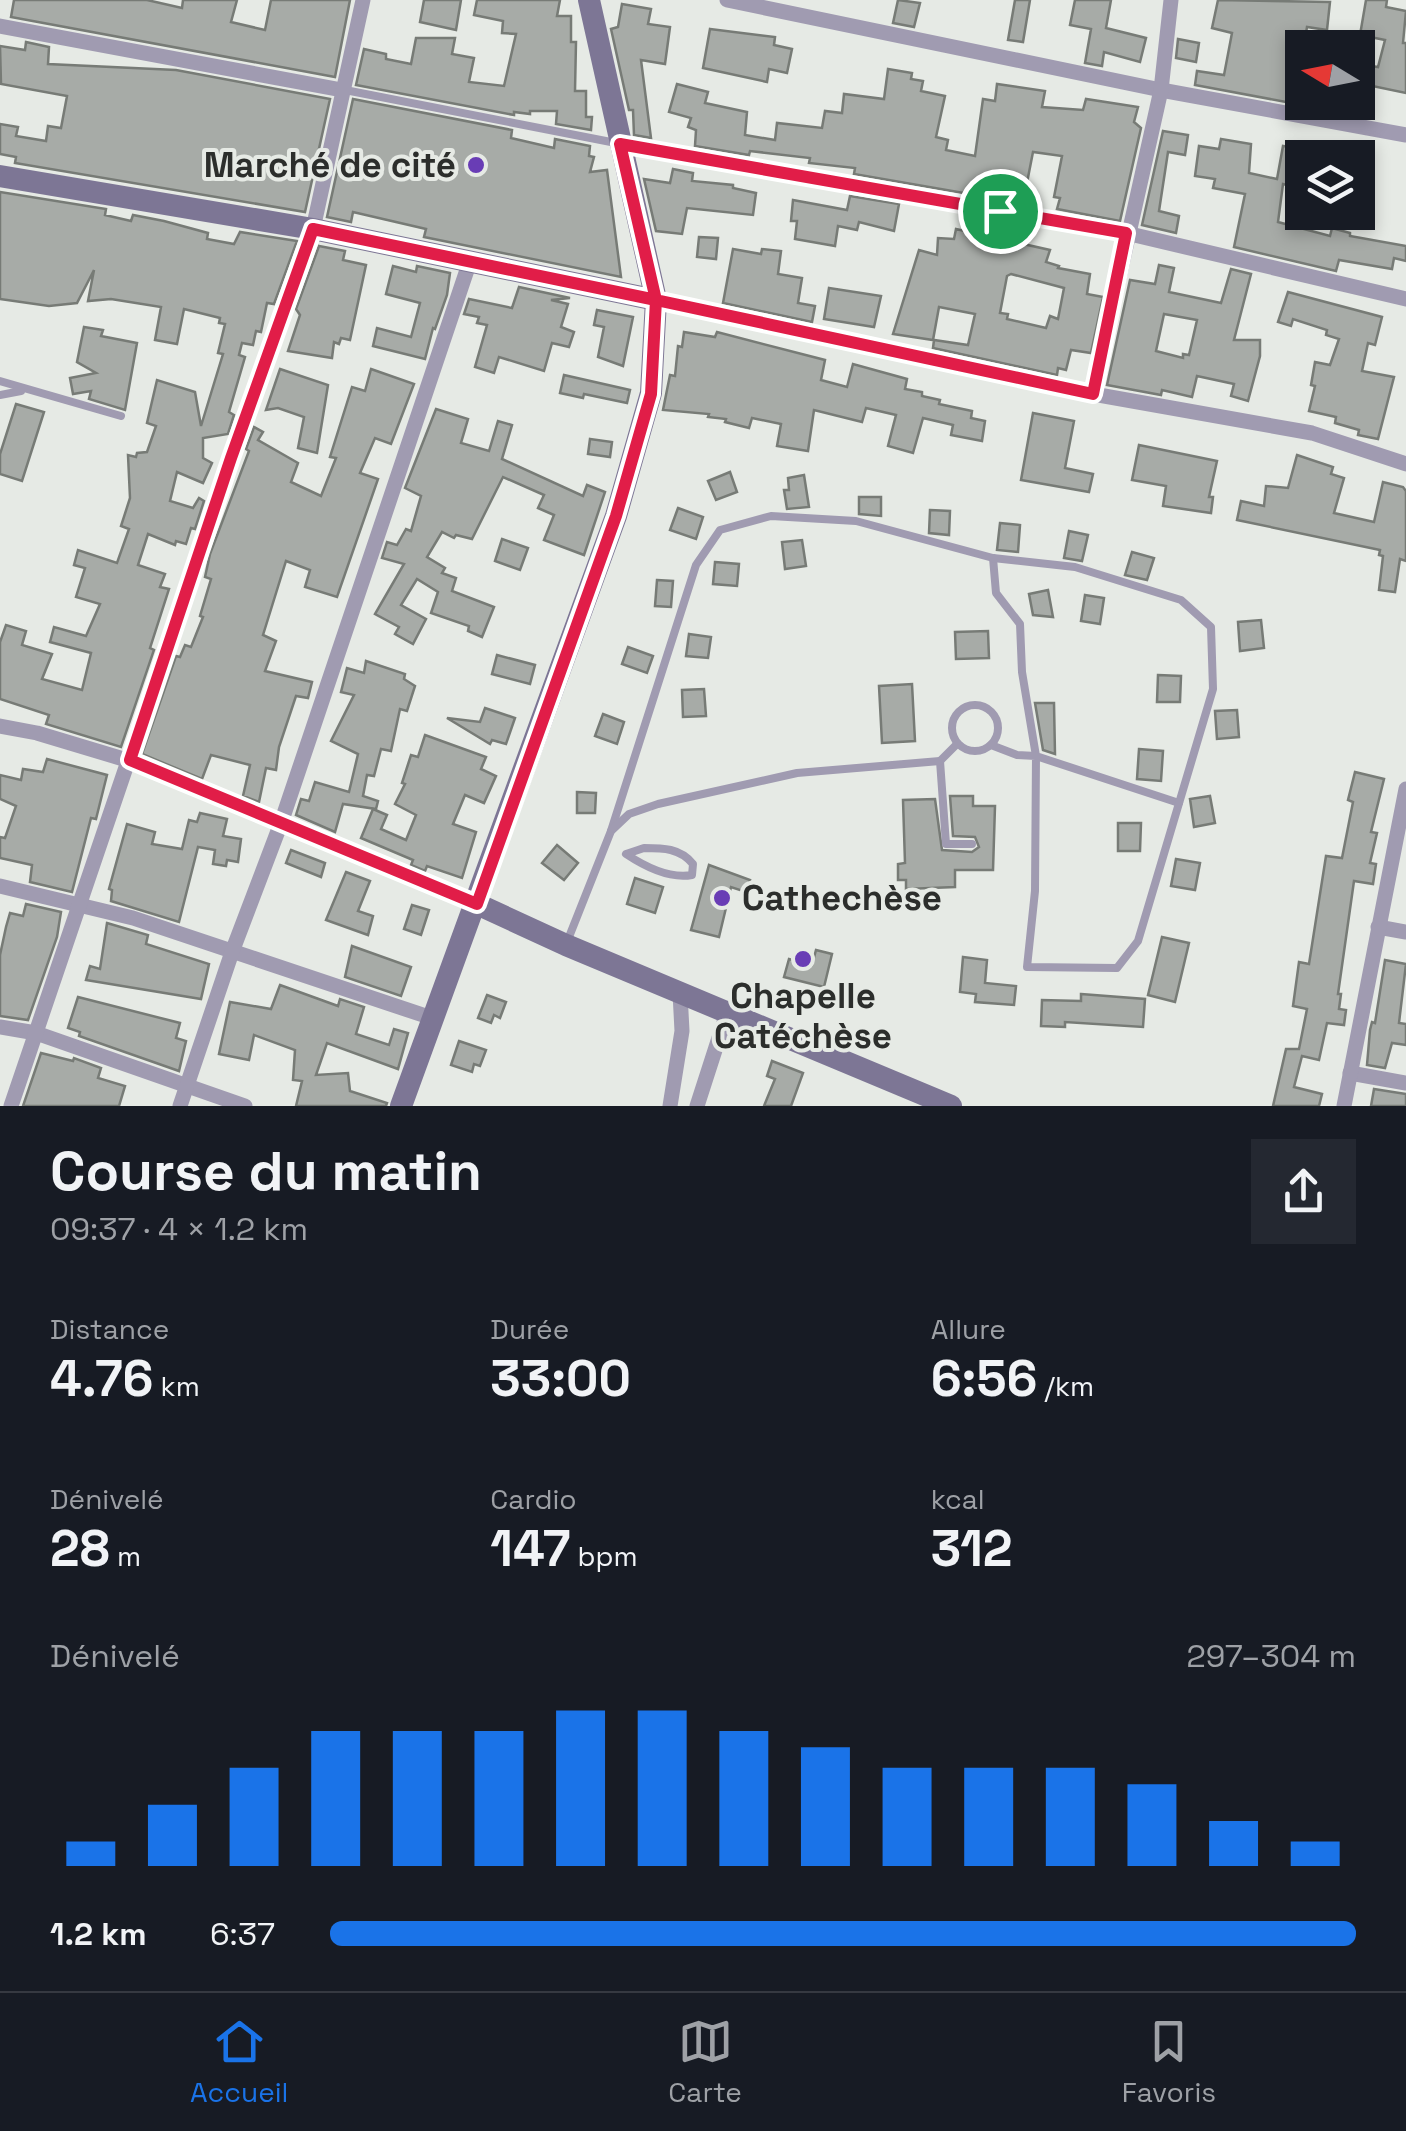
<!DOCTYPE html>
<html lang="fr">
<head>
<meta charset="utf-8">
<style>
  :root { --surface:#171b24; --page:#242831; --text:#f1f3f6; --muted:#9ea1a6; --line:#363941; --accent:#1a73e8 }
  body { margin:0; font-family:"Space Grotesk",sans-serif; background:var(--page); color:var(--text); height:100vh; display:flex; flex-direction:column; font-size:38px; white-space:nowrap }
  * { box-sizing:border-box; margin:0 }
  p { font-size:32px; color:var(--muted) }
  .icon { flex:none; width:55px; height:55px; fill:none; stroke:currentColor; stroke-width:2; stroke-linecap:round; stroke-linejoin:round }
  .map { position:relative; height:1106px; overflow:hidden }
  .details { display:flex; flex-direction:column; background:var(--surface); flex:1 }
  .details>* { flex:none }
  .needle { width:65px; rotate:280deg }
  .fabs { position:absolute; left:1285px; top:30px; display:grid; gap:20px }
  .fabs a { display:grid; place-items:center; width:90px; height:90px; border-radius:0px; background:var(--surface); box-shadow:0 5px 15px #0003; font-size:50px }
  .pin { position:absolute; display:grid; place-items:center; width:85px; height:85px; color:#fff; margin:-42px; border:5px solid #fff; border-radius:50%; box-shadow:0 2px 10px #0007 }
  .round { display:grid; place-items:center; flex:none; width:105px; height:105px; border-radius:0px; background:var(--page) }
  .headline { display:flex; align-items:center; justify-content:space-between; height:170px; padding:0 50px }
  h1 { font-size:55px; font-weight:700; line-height:75px }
  .metrics { display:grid; grid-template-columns:repeat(3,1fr); gap:15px; height:170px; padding:10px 50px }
  .metrics div { display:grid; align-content:center }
  .metrics b { font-size:50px; font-weight:700 }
  .metrics small { font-size:28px; font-weight:400 }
  .metrics p { font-size:28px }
  .chart { height:280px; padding:20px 50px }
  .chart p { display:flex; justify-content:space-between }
  .chart svg { width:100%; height:180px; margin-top:10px; stroke:var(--accent); stroke-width:6 }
  ul { padding:0 50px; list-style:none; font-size:32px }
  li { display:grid; grid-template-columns:160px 120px 1fr; align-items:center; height:75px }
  li i { height:25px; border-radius:12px; background:var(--accent) }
  .tab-bar { display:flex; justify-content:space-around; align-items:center; height:140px; border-top:2px solid var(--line); background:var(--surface); font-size:28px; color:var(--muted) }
  .tab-bar a { display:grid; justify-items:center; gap:5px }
  .tab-bar .selected { color:var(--accent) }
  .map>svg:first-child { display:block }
  .building { fill:#a7aba7; stroke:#777b76; stroke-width:2.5; fill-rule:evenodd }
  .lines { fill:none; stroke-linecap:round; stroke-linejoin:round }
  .lane { stroke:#a09bb1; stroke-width:8 }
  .street { stroke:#a09bb1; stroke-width:15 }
  .secondary { stroke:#7d7695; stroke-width:22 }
  .route-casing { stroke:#fff; stroke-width:20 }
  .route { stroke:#e11d48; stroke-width:12 }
  .poi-dot { fill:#693db5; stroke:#e6eae5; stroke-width:4 }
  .labels { text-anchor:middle; stroke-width:8; stroke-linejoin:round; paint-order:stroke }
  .poi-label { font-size:35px; font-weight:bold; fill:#2c2e2c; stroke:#e6eae5; text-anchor:end }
</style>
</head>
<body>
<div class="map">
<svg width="1406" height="1106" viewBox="0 0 1406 1106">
  <rect width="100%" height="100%" fill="#e6eae5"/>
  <g class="building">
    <path d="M14,0H147L182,8L183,0H237L231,22L265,30L271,0H350L335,77L11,17Z"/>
    <path d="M424,0H461L456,30L420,22Z"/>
    <path d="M477,0H560L557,16H571V42H576L575,91H586V117H592L591,130L556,124L557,111H530V114L514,112V115L356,85L364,49L386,54V59L411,64L416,38H455L452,54L474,58L469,82L504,86L516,34L502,33L503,21L474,15Z"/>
    <path d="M898,0L920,3L914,27L893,23Z"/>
    <path d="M1015,0H1030L1023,42L1008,40Z"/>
    <path d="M1075,0H1111L1106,28L1146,38L1140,62L1104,52L1102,66L1085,63L1091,29L1070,25Z"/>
    <path d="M1218,0L1330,2L1327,30L1307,27L1306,33H1302L1295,76L1302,77V105L1195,85L1197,71L1224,75L1232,33L1212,28Z"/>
    <path d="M1366,0H1387L1386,7L1406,11L1403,43H1406V93L1358,83V64L1378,67L1385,40L1360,35Z"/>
    <path d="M622,4L651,9L648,24L670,27L665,64L641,60L651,138L634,135L633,110H629L611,29L618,27Z"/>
    <path d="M710,29L775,37L774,45L792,49L787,73L769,69L767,82L703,68Z"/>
    <path d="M1178,39L1199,43L1196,62L1176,58Z"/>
    <path d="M26,42L49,47L48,64L176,70L330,99L305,212L15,163L16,157L0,154V124L18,127L16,136L46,141L48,126L61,128L67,96L1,84L0,46L25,50Z"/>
    <path d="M888,69L912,73L911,79L923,81L921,91L945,96L936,137L948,140L946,150L975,156L983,99L995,101L997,84L1045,91L1042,107L1083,110L1086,99L1138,107L1134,122L1141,128L1120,221L1057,209L1060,198L1054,197L1062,156L1033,152L1025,193L983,185L981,196L854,174L855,168L809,163L810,158L750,151L749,155L695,146L696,130L688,127L691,118L669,112L677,84L708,92L705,103L747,112L745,135L775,140L777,123L822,128L825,111L842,113L844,94L884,99Z"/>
    <path d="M353,99L512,130L511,138L554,148L555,139L590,146L589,156L594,157L590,172L607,170L621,277L424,237L426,229L353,212L351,222L327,217Z"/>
    <path d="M1163,131L1188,135L1185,155L1168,152L1159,211L1179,216L1176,233L1142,225Z"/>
    <path d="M1221,139L1251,144L1249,173L1277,179L1283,146L1302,149L1296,187L1283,184L1278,222L1330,236L1332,228L1350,233V236L1406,246V261L1394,258L1392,269L1339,260L1336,271L1234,247L1245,194L1213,188L1215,179L1195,176L1199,146L1219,149Z"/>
    <path d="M673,169L693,173L692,181L733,185V188L756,193L753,215L687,208L682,234L656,231L644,179L670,183Z"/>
    <path d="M0,192L106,209L105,215L131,221L133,215L164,221L208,233L207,239L234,244L240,232L297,241L274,304L267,303L261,332L256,331L253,345L242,343L239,355L245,357L229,412L234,415L228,434L203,438V458L212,463L203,483L177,472L170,501L193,508L199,498L204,501L195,529L191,528L186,544L176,541L175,545L148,534L138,565L165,574L160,587L169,589L150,648L154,650L121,747L46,724L49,715L0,699V642L6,625L26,631L22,645L52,654L42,679L82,690L91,653L50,642L54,627L86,636L100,604L76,597L85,568L74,565L78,550L117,563L129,529L121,526L130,498L128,455L136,457L137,453L147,452L156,426L147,423L157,380L195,392L201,426L223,354L218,353L225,324L219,323L220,318L184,309L177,344L155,340L161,307L111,299L88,301L94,270L77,303L49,306L0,299Z"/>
    <path d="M850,196L899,204L894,231L859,222L857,230L838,226L835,246L795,239L797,221H791L793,200L847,210Z"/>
    <path d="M956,229L1050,250L1046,262L1059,266L1058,268L1090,274L1087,294L1103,297L1091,353L1071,350L1066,370L1058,368L1057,375L933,348L934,340L968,345L975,314L939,307L933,340L893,334L919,250L937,255L938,238L954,239ZM1011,274L1064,288L1058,319L1050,316L1046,328L1007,319L1008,314L1000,313L1007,276Z"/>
    <path d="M699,237L718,238L716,259L697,257Z"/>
    <path d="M319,246L345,251L343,260L366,265L350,340L341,338L339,344L334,342L332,358L288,351L300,315L296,309Z"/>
    <path d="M733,249L761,254L762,249L781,251L778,274L802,278L798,303L815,306L812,322L723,303Z"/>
    <path d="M1159,265L1174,268L1169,292L1221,303L1231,269L1251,274L1234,340H1260V356L1248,401L1231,396L1234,384L1197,376L1192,397L1162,390L1161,395L1107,385L1130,280L1155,284ZM1164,314L1197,320L1189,355L1183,354V358L1156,351Z"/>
    <path d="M393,266L416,272L417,266L450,273L447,295L435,329L433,328L425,359L373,346L377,328L411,337L420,303L386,294Z"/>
    <path d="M519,287L570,298L551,300L568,304L561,327L574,332L569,347L552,343L544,371L499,357L494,373L475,367L487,325L477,323L479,317L464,314L469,299L512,308Z"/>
    <path d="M829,288L881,296L874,327L824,319Z"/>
    <path d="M1288,292L1382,317L1375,345L1368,343L1362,371L1394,377L1378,439L1358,435L1359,430L1335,423L1336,417L1309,411L1315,386L1311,385L1315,362L1330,365L1339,339L1326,335L1327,330L1293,319L1291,326L1278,322Z"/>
    <path d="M597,310L633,317L623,366L598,357L604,327L594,325Z"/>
    <path d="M84,327L103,330L101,336L137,343L125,410L89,399L91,391L73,394L70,378L96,373L77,362Z"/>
    <path d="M684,332L715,337L717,332L825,360L821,380L847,387L853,364L907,379L905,389L922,392V396L940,400L939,404L972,411L971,418L985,421L982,441L951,435L953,425L923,418L913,453L888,446L896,415L866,408L862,422L814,410L808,451L777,446L781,424L752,418L749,428L725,422L726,419L708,417L709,414L663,410L670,375L675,376L678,346L682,347Z"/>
    <path d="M280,369L328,385L317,453L298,448L304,417L278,408L266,410Z"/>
    <path d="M371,369L414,384L391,444L375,438L360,473L378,479L337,597L305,587L310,570L286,561L263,635L276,641L265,671L312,682L308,698L296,696L279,747L276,770L266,768L259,802L243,796L250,765L211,755L202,779L142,754L176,656L180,657L185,645L191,647L203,617L200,616L211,579L205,577L210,554L249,451L246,449L254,427L263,432L258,440L298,463L291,482L321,496L336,458L330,457L352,387L365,391Z"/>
    <path d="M564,375L630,390L627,403L584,394L583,398L560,393Z"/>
    <path d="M16,404L44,412L22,481L0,474V454Z"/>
    <path d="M436,409L468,419L461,443L489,451L498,421L512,425L502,459L583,496L587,485L605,492L584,555L544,540L554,515L538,508L544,495L503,477L472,539L456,535L454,538L442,532L427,557L445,568L442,573L456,578L452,591L494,607L482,637L468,631L469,626L431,613L438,592L417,579L401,605L426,619L413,644L395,634L399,627L375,614L404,564L382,558L387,542L397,545L406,529L411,531L421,496L405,488Z"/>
    <path d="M1033,413L1074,421L1065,468L1093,474L1089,492L1021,480Z"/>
    <path d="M590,439L612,442L610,457L588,454Z"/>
    <path d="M1139,445L1217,461L1209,497H1213L1211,513L1163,506L1166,486L1132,480Z"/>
    <path d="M1297,455L1333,467L1331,474L1344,478L1334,513L1374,522L1383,482L1403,487L1406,491V561L1400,559L1395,592L1379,590L1383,556L1379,555L1380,550L1237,520L1241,501L1264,506L1266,486L1288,488Z"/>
    <path d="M730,472L737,492L716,500L708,481Z"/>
    <path d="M804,475L809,507L787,509L784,490H789L788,478Z"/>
    <path d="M859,497H881V516L859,514Z"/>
    <path d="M678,508L703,517L696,539L670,530Z"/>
    <path d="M930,510L950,511L949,535L929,533Z"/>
    <path d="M1000,523L1020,525L1018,552L997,550Z"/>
    <path d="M1069,531L1088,535L1082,561L1064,558Z"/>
    <path d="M502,539L528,548L520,570L495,561Z"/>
    <path d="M802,540L806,566L785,569L782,542Z"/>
    <path d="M1132,552L1154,558L1147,580L1125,575Z"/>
    <path d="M715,562L739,564L737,586L713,584Z"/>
    <path d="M657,580L673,581L671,607L655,606Z"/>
    <path d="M1048,590L1053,617L1033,615L1029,594Z"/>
    <path d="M1085,595L1104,598L1100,624L1081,621Z"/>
    <path d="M1261,620L1264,648L1240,651L1238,622Z"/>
    <path d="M988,631L989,658L956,659L955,632Z"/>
    <path d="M689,634L711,637L708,658L686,656Z"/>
    <path d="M628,647L653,656L647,673L622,664Z"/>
    <path d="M497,655L535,665L530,684L492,674Z"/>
    <path d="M366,661L405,674L404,679L415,686L407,711L400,709L391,751L381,749L374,776L367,775L363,796L378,801L376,809L343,804L335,832L296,815L301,799L309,801L315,782L349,792L358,754L331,741L354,695L341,692L347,668L364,673Z"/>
    <path d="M1158,675L1181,676L1180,702H1157Z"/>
    <path d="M912,684L915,741L882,743L879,686Z"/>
    <path d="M704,689L706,716L683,717L682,690Z"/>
    <path d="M1035,703H1054L1055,754L1043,750Z"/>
    <path d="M485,708L515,718L506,744L492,740L490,744L447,718L480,722Z"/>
    <path d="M1237,710L1239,737L1217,739L1215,711Z"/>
    <path d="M603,714L624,722L617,744L595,736Z"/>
    <path d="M425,735L486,757L481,769L496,776L484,803L465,795L453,824L476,832L462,878L427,866L425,871L411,865L413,860L361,838L373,809L387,815L381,829L406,840L416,815L395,804L405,784L402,783L411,755L418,757Z"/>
    <path d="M1139,749L1163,751L1161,781L1137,779Z"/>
    <path d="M47,759L107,775L96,819L91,818L72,892L30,882L32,865L0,858V837L5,838L16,806L0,799V775L21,780L23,769L43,772Z"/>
    <path d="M1355,772L1384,779L1371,832L1377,833L1370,863L1376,864L1373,884L1354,881L1338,994H1341L1339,1009L1346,1010L1344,1025L1327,1023L1319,1060L1302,1056L1294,1087L1322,1094L1319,1106H1273L1286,1049H1299L1307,1009L1293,1006L1299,962L1309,964L1326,856L1342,858L1353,802L1348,800Z"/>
    <path d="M577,792L596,793L595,813H577Z"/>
    <path d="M950,796H973V806H995L993,870H955V887L906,889V880H898V864L905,863L903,800L935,799L942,850L972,852L979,847L975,837L953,836Z"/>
    <path d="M1210,796L1215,823L1194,827L1190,799Z"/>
    <path d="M200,813L227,819L223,836L241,839L238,862L227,860L226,866L213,864L215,850L198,847L179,922L111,901L112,890L109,889L127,824L155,832L152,844L182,849L189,820L197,822Z"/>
    <path d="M1118,823H1141L1140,851H1118Z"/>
    <path d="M557,845L578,863L564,880L542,863Z"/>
    <path d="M291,850L325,863L321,877L286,863Z"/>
    <path d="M1176,859L1200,863L1195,890L1171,886Z"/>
    <path d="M709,865L750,880L746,892L731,887L719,937L691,930Z"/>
    <path d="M346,872L370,881L358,911L373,916L368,935L326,920Z"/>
    <path d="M635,878L663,887L655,913L627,904Z"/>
    <path d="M26,904L61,912L57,937L28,1020L0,1016V955L6,927L10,913L23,916Z"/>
    <path d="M412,905L429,910L421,935L404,929Z"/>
    <path d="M107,923L148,935L146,944L209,964L201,999L86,980L90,966L100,969Z"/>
    <path d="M1162,937L1189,943L1175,1002L1148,995Z"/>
    <path d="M352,946L411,967L401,996L345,977Z"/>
    <path d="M816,950L832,954L824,987L784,977L789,959L812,965Z"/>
    <path d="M963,957L987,960L985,983L1016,986L1014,1005L975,1002L976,994L960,992Z"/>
    <path d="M1385,960L1406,964L1399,1023L1406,1024V1045L1392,1043L1385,1068L1367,1065L1370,1030L1372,1022L1375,1023Z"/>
    <path d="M280,985L338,1006L340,999L364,1007L356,1034L389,1045L394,1029L408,1033L398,1069L327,1043L316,1075L348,1073L350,1091L387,1103L386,1106H296L302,1081L293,1080L295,1050L254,1035L249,1060L219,1054L230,1002L271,1009Z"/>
    <path d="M1081,994L1145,999L1143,1027L1065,1022V1027L1041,1026L1042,1000L1081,1001Z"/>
    <path d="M487,995L506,1002L500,1018L494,1015L491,1023L478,1018Z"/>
    <path d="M78,997L180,1023L176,1038L186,1041L179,1071L79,1036L80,1032L68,1028Z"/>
    <path d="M459,1041L486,1050L480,1066L474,1064L472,1072L451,1065Z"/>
    <path d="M41,1053L73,1061L74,1058L101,1068L98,1078L125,1086L119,1106H23Z"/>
    <path d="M772,1061L803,1073L791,1106H764L775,1079L767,1076Z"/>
    <path d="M1374,1089L1406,1094V1106H1371Z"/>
  </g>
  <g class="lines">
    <g class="lane">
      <path d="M345,90L616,143"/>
      <path d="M0,381L121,416"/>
      <path d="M0,395L21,391"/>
      <path d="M993,558L996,593L1020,624L1022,672L1036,756L1179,803"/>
      <circle cx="975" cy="728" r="23"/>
      <path d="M940,761L946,844H972"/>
      <path d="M611,831L696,565L720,530L771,516L856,521L993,558L1075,567L1181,600L1211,627L1213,689L1138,941L1117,968L1027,967L1035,891L1036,756L1017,755L991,745"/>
      <path d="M644,848C663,848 680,848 693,864L692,875C670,879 644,866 626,854Z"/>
      <path d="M567,942L611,831L629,814L658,804L797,773L940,761L957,744"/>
    </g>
    <g class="street">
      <path d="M727,0L1161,90L1406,135"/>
      <path d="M0,26L342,90"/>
      <path d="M621,144L1126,233L1406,299"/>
      <path d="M656,300L1093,394L1312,433L1406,464"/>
      <path d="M1093,394L1161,90L1171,0"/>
      <path d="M0,726L37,733L130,761L477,904"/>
      <path d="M0,886L133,918L432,1018"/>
      <path d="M1378,927L1406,932"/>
      <path d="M0,1027L36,1033L245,1106"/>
      <path d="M1350,1073L1406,1083"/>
      <path d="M11,1106L231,458L313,229L363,0"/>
      <path d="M180,1106L232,952L281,823L470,261"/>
      <path d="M670,1106L682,1031L680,993"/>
      <path d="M697,1106L727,1013"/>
      <path d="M1344,1106L1406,789"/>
    </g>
    <g class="secondary">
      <path d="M0,176L313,229L656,300"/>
      <path d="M477,904L566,945L951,1106"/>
      <path d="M401,1106L616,516L651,393L656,300L589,0"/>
    </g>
  </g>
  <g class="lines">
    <g class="route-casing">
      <path id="route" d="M1000,211L620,144L656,300L313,229L231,458L130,760L477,904L616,516L651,394L656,300L1093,394L1126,233L1000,211"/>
    </g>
    <use href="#route" class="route"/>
  </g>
  <g class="poi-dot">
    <circle cx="476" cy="165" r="10"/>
    <circle cx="722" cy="898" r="10"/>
    <circle cx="803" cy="959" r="10"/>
  </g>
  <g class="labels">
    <g class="poi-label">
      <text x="456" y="177">Marché de cité</text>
      <text x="742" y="910" text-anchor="start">Cathechèse</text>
      <text x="803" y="1008" text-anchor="middle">Chapelle<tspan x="803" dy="40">Catéchèse</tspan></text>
    </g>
  </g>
</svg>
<div class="fabs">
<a><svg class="needle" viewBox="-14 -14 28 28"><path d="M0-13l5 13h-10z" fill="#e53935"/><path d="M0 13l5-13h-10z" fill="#9ea1a6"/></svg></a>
<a><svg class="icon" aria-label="layers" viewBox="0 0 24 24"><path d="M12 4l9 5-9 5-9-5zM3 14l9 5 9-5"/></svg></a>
</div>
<div class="pin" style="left:1000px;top:211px;background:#1e9e55"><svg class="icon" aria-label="arrive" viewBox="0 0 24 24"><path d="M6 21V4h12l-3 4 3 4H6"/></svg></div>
</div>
<section class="details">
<div class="headline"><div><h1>Course du matin</h1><p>09:37 · 4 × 1.2 km</p></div><a class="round"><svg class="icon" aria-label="share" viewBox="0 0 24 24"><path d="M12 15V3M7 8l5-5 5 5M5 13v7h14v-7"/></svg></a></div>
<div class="metrics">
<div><p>Distance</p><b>4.76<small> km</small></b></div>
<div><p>Durée</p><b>33:00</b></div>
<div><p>Allure</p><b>6:56<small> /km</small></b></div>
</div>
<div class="metrics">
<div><p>Dénivelé</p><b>28<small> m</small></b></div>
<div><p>Cardio</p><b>147<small> bpm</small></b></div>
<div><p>kcal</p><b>312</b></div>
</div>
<div class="chart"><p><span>Dénivelé</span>297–304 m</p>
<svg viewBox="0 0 160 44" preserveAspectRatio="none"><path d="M5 44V38M15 44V29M25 44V20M35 44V11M45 44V11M55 44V11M65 44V6M75 44V6M85 44V11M95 44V15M105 44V20M115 44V20M125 44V20M135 44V24M145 44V33M155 44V38"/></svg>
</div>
<ul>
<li><b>1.2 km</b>6:37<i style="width:100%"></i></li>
</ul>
</section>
<nav class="tab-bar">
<a class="selected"><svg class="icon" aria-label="home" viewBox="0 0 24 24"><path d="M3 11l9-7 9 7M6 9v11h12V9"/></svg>Accueil</a>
<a><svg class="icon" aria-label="map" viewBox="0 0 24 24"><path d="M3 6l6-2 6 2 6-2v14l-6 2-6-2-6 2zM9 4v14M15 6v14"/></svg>Carte</a>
<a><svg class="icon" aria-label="saved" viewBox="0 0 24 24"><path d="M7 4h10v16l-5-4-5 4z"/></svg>Favoris</a>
</nav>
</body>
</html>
